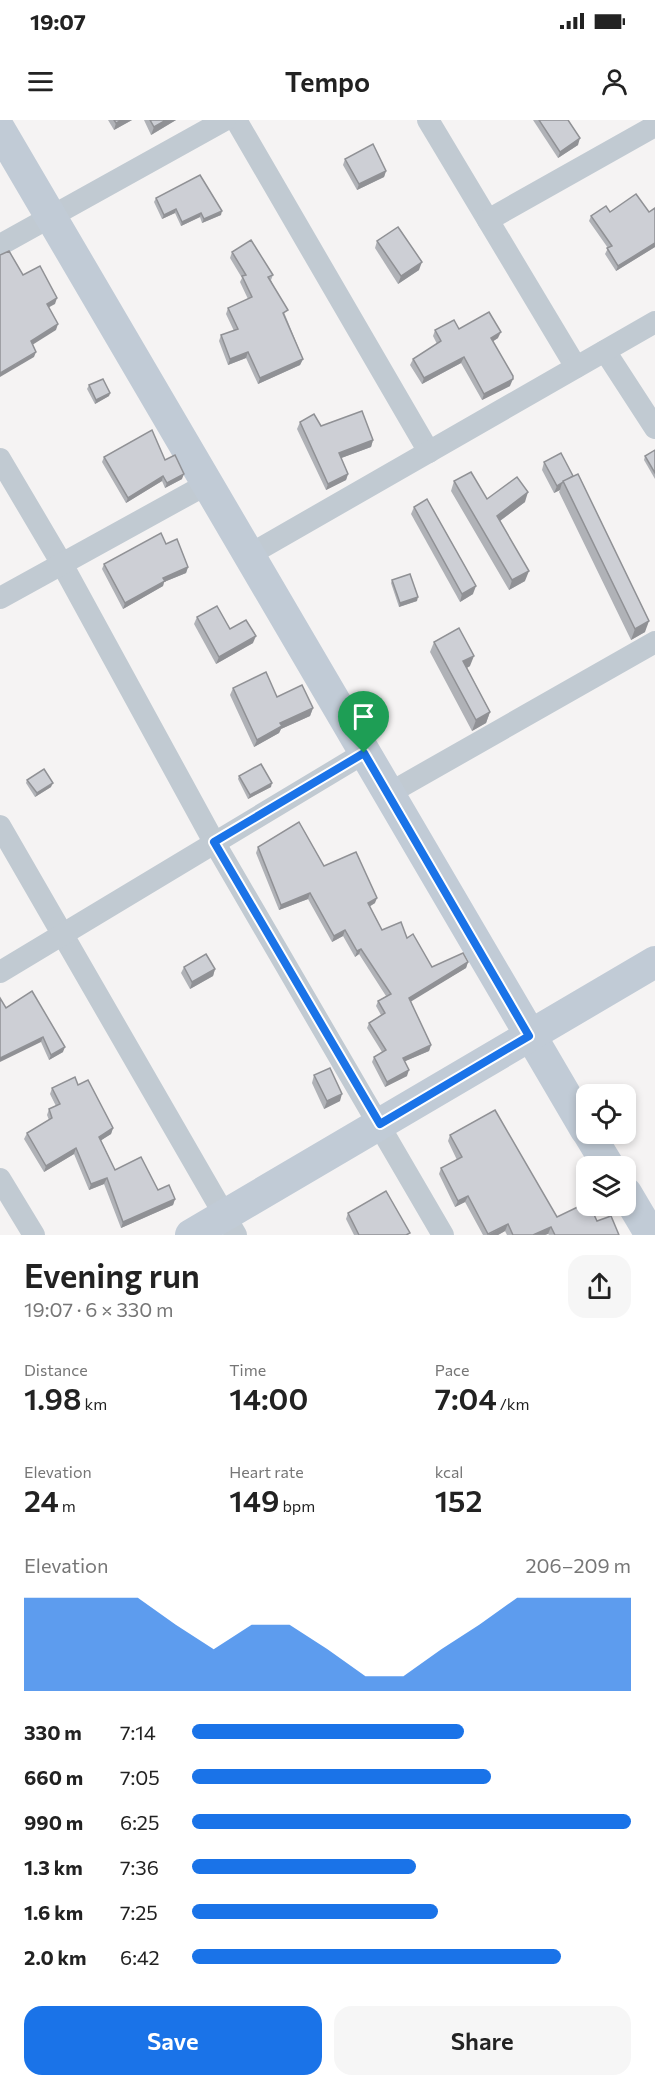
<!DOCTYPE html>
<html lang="en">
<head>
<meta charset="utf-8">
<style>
  :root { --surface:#fff; --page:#f6f6f6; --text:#222; --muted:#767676; --accent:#1a73e8 }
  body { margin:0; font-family:Commissioner,sans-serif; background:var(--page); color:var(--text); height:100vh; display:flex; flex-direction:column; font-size:22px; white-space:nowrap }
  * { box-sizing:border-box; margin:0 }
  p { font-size:20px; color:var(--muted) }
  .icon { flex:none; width:33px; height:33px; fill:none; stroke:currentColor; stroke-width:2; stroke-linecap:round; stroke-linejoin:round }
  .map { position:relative; height:1115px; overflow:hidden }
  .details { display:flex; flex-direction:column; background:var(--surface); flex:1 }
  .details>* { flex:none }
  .fabs { position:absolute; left:576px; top:964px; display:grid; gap:12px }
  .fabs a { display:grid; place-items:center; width:60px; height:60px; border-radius:12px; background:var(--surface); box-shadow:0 3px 9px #0003; font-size:30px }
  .pin { position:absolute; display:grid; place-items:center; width:51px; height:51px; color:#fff; margin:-62px -26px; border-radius:50% 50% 50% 0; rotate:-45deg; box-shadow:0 0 6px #0007 }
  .pin .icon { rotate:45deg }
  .round { display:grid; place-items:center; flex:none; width:63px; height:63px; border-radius:18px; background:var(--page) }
  .summary { display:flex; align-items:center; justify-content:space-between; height:102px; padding:0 24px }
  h1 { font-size:33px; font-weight:600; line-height:45px }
  .figures { display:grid; grid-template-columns:repeat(3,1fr); gap:9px; height:102px; padding:6px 24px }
  .figures div { display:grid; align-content:center }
  .figures b { font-size:30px; font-weight:600 }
  .figures small { font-size:16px; font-weight:400 }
  .figures p { font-size:16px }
  .chart { height:168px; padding:12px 24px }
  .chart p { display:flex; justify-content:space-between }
  .chart svg { width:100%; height:108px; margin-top:6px; fill:var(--accent); opacity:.7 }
  .cta { display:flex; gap:12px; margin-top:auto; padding:12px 24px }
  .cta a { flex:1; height:69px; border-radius:18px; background:var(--accent); color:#fff; font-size:24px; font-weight:600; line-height:69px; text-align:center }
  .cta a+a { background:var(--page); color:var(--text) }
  ul { padding:0 24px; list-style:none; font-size:20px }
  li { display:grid; grid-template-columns:96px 72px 1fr; align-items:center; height:45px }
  li i { height:15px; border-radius:8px; background:var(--accent) }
  .status { display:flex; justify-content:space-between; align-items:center; height:42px; padding:0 30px; background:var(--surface); direction:ltr }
  .status svg { height:16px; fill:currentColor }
  header { display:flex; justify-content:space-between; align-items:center; height:78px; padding:0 24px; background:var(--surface); font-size:27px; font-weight:600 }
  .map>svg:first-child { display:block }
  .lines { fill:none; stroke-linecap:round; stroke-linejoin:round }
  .street { stroke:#c1cad2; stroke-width:22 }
  .secondary { stroke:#c1cbd6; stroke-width:32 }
  .wall { fill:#b0b2b7 }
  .shaded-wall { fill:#909195 }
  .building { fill:#cdcfd5; stroke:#909195; stroke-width:1.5 }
  .route-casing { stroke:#fff; stroke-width:12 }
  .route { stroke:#1a73e8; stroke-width:8 }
</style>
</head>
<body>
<div class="status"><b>19:07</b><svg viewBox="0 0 49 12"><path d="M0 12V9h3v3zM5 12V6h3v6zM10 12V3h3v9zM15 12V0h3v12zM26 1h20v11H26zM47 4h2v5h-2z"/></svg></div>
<header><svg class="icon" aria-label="menu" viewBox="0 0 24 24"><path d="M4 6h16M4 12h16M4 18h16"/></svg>Tempo<svg class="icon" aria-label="person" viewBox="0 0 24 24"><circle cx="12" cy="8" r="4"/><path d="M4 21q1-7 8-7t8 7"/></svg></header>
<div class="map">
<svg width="655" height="1115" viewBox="0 0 655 1115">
  <rect width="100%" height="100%" fill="#f5f3f3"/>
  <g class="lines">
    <g class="street">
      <path d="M236,0L429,332"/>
      <path d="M428,0L576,247"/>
      <path d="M488,100L655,6"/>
      <path d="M0,125L225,0"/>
      <path d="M605,231L655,308"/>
      <path d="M0,339L62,444L214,722L443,1115"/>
      <path d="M249,435L655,202"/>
      <path d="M0,478L207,364"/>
      <path d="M388,674L655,522"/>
      <path d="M0,706L236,1115"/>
      <path d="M0,852L364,633"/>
      <path d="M0,1059L34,1115"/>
    </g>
    <g class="secondary">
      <path d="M0,10L586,1010"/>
      <path d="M589,1014L609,1047"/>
      <path d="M626,1073L651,1115"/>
      <path d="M191,1115L655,842"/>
    </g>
  </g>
  <g class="wall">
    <path d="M108,0H132L114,10Z"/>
    <path d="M144,0H176L151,15Z"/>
    <path d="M533,0H568L578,25L558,38Z"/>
    <path d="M345,39L386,51L384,57L357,70L343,45Z"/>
    <path d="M156,78L221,95L202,103L200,97L181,106L175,93L162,99L154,82Z"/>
    <path d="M655,88V127L616,151L605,134L608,128L589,101L591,96L610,92H649Z"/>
    <path d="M377,121L419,150L398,164L375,128Z"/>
    <path d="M232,132L273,155L271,160L303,239L300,245L258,264L246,238L228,245L219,221L221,215L234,211L226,194L228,188L248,179L240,162L242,158L230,138Z"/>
    <path d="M459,209L498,218L493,221L510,266L482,280L461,243L422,264L410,245L413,239L437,224L433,216L435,210Z"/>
    <path d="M89,265L110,273L109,276L95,284L87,269Z"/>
    <path d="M300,302L321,306L373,320L371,327L341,338L348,354L346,360L326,370L297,309Z"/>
    <path d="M655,330V359L644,340L645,336Z"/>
    <path d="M561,333L645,512L631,520L559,372L560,370L554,373L542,350L544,342Z"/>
    <path d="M104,337L165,340L182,359L165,368L162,361L126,383L102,342Z"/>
    <path d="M454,361L487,379L525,382L500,401L525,461L509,470L451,371Z"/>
    <path d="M414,387L473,474L460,482L411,394Z"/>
    <path d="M104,444L188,447L186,453L164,462L163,466L123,489L102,449Z"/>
    <path d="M392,460L417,481L399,487L391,463Z"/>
    <path d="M197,497L230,509L253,523L216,544L194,504Z"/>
    <path d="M434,522L470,546L467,548L490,592L486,603L472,611L430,532Z"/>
    <path d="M233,568L277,577L313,588L310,596L281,609L279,613L254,627L230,575Z"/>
    <path d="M239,656L271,667L248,679L238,659Z"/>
    <path d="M27,660L51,667L35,677L26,663Z"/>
    <path d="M258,727L324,746L375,783L369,786L382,810L407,818L432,847L468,842L466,848L410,881L431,925L429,931L405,941L407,956L385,967L372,942L374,937L382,932L367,908L369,903L381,895L376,886L378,881L386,876L359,834L355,837L343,816L332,822L308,779L279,790L256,733Z"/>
    <path d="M184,847L215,849L213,856L190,869L181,853Z"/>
    <path d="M6,888L63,932L49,940L41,922Z"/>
    <path d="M314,955L340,981L324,989L312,963Z"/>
    <path d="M78,965L113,1008L111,1014L101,1020L115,1050L175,1079L173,1085L121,1108L104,1064L89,1070L74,1034L44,1052L24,1019L27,1013L49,1000L47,995L49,989L56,986L50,974L52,968Z"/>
    <path d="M450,1015L557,1097L597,1101L619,1115H549L548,1114L545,1115H507L505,1111L498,1115H483L465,1082L455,1087L439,1054L441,1048L457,1040L448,1021Z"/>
    <path d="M348,1093L409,1115H354L346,1099Z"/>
  </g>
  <g class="shaded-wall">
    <path d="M122,0H132L114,10L116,3Z"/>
    <path d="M166,0H176L151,15L154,7Z"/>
    <path d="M580,18L578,25L558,38L560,32Z"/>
    <path d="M386,51L384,57L357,70L359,64Z"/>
    <path d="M176,89L175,93L162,99L164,95Z"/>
    <path d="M222,91L221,95L202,103L204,99Z"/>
    <path d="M201,93L200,97L181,106L182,102Z"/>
    <path d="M655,123V127L616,151L618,146Z"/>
    <path d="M422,142L419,150L398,164L401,156Z"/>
    <path d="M57,178L55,184L44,190L47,184Z"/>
    <path d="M58,204L56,210L29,227L31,221Z"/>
    <path d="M501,212L498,218L489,224L491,218Z"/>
    <path d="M36,232L34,237L0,257V253Z"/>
    <path d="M248,232L246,238L228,245L230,239Z"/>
    <path d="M464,237L461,243L422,264L424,258Z"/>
    <path d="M303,239L300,245L258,264L260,258Z"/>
    <path d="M513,259L510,266L482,280L484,274Z"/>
    <path d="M110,273L109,276L95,284L96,280Z"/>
    <path d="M373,320L371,327L336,340L339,333Z"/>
    <path d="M184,354L182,359L165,368L167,363Z"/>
    <path d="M348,354L346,360L326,370L328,364Z"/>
    <path d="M163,356L162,361L126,383L128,378Z"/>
    <path d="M562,363L560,370L554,373L557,366Z"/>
    <path d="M528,372L525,382L493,406L497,396Z"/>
    <path d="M188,447L186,453L164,462L163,466L123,489L125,483L163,458Z"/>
    <path d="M529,451L525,461L509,470L512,460Z"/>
    <path d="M476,466L473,474L460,482L462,474Z"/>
    <path d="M418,477L417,481L399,487L400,483Z"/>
    <path d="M649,501L645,512L631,520L635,509Z"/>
    <path d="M256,516L253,523L216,544L219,537Z"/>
    <path d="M474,536L470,546L459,552L463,541Z"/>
    <path d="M313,588L310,596L281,609L279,613L254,627L257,620L280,603Z"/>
    <path d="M490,592L486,603L472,611L476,600Z"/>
    <path d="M53,663L51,667L35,677L37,673Z"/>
    <path d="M272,663L271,667L248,679L250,675Z"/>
    <path d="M310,773L308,779L279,790L281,785Z"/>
    <path d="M377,778L375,783L366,789L368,783Z"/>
    <path d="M345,810L343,816L332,822L334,816Z"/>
    <path d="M361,829L359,834L355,837L357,831Z"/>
    <path d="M468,842L466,848L407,884L409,878Z"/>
    <path d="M215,849L213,856L190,869L192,862Z"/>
    <path d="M43,917L41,922L0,942V938Z"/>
    <path d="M431,925L429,931L401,943L403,938Z"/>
    <path d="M65,927L63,932L49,940L51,935Z"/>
    <path d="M409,950L407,956L385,967L387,962Z"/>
    <path d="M342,974L340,981L324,989L327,981Z"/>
    <path d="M113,1008L111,1014L97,1023L99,1017Z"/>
    <path d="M76,1028L74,1034L44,1052L46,1046Z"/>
    <path d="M107,1058L104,1064L89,1070L91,1064Z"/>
    <path d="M468,1076L465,1082L455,1087L458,1081Z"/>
    <path d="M175,1079L173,1085L121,1108L123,1102Z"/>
    <path d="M508,1104L505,1111L498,1115H488Z"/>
    <path d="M551,1107L548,1114L545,1115H533Z"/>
  </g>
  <g class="building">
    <path d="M114,0H122L116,3Z"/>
    <path d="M150,0H166L154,7Z"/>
    <path d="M539,0H568L580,18L560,32Z"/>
    <path d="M373,24L386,51L359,64L345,39Z"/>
    <path d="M200,55L222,91L204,99L201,93L182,102L176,89L164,95L156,78Z"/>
    <path d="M636,74L649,92L655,88V123L618,146L607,128L612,126L591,96L606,86L610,92Z"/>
    <path d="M398,107L422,142L401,156L377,121Z"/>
    <path d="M251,120L273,155L268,157L288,190L283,193L303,239L260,258L248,232L230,239L221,215L238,209L228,188L252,177L242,156L246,155L232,132Z"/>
    <path d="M9,131L23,155L40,146L57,178L47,184L58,204L31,221L36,232L0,253V135Z"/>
    <path d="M489,192L501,212L491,218L513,256V259L484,274L464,237L424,258L413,239L441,221L435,210L454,200L459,209Z"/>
    <path d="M103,259L110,273L96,280L89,265Z"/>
    <path d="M362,291L373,320L339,333L348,354L328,364L300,302L314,294L321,306Z"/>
    <path d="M152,310L165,340L175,335L184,354L167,363L163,356L128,378L104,337Z"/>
    <path d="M655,330V353L645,336Z"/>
    <path d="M561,333L573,356L557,366L544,342Z"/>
    <path d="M471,352L487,379L517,357L528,372L497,396L529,451L512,460L454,361Z"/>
    <path d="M578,354L649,501L635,509L563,361Z"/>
    <path d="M427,379L476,466L462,474L414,387Z"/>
    <path d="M161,413L166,424L177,419L188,447L163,458L165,461L125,483L104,444Z"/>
    <path d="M410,454L418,477L400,483L392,460Z"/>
    <path d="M217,486L230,509L246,500L256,516L219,537L197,497Z"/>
    <path d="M459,508L474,536L463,541L490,592L476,600L434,522Z"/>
    <path d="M266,552L277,577L302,565L313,588L280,603L282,606L257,620L233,568Z"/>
    <path d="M261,644L272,663L250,675L239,656Z"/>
    <path d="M44,649L53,663L37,673L27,660Z"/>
    <path d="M299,702L324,746L356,732L377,778L368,783L382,810L401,802L407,818L413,814L432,847L463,833L468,842L409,878L431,925L403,938L409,950L387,962L374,937L386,930L369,903L385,893L378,881L391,874L361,829L357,831L345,810L334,816L310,773L281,785L258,727Z"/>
    <path d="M206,834L215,849L192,862L184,847Z"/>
    <path d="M32,871L65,927L51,935L43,917L0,938V878L6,888Z"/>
    <path d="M330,948L342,974L327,981L314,955Z"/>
    <path d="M75,957L78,965L88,960L113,1008L99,1017L115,1050L141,1037L158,1070L169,1065L175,1079L123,1102L107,1058L91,1064L76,1028L46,1046L27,1013L52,998L49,989L60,984L52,968Z"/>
    <path d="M495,990L557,1097L586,1083V1086H590L597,1101L611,1096L619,1115H555L551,1107L533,1115H513L508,1104L488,1114L468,1076L458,1081L441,1048L462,1037L450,1015Z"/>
    <path d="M386,1071L410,1113L406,1115H359L348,1093Z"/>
  </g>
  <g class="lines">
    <g class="route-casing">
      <path id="route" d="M364,633L529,916L380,1004L214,722Z"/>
    </g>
    <use href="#route" class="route"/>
  </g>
</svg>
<div class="fabs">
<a><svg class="icon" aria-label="locate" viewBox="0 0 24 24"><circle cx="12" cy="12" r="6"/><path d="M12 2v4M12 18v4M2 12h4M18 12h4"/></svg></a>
<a><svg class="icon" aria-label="layers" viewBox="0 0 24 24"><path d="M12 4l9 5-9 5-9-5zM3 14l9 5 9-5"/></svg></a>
</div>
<div class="pin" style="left:364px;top:633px;background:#1e9e55"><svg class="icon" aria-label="arrive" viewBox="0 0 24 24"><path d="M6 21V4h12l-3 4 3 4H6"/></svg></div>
</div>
<section class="details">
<div class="summary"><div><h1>Evening run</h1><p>19:07 · 6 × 330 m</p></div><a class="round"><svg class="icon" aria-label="share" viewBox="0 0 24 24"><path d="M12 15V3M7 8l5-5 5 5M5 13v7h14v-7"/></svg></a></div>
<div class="figures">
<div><p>Distance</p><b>1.98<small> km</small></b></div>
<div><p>Time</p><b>14:00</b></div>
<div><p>Pace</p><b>7:04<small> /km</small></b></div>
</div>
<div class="figures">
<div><p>Elevation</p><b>24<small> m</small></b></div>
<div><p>Heart rate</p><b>149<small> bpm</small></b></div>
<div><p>kcal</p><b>152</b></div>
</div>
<div class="chart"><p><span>Elevation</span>206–209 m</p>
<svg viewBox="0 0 160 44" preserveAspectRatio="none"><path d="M0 44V6L10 6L20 6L30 6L40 17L50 27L60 17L70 17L80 27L90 38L100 38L110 27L120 17L130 6L140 6L150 6L160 6V44z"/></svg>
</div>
<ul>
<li><b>330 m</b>7:14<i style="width:62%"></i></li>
<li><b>660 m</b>7:05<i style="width:68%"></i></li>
<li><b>990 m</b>6:25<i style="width:100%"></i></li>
<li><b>1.3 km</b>7:36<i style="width:51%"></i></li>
<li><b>1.6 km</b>7:25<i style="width:56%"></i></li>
<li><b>2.0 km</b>6:42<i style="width:84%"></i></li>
</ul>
<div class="cta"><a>Save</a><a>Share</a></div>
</section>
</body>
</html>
